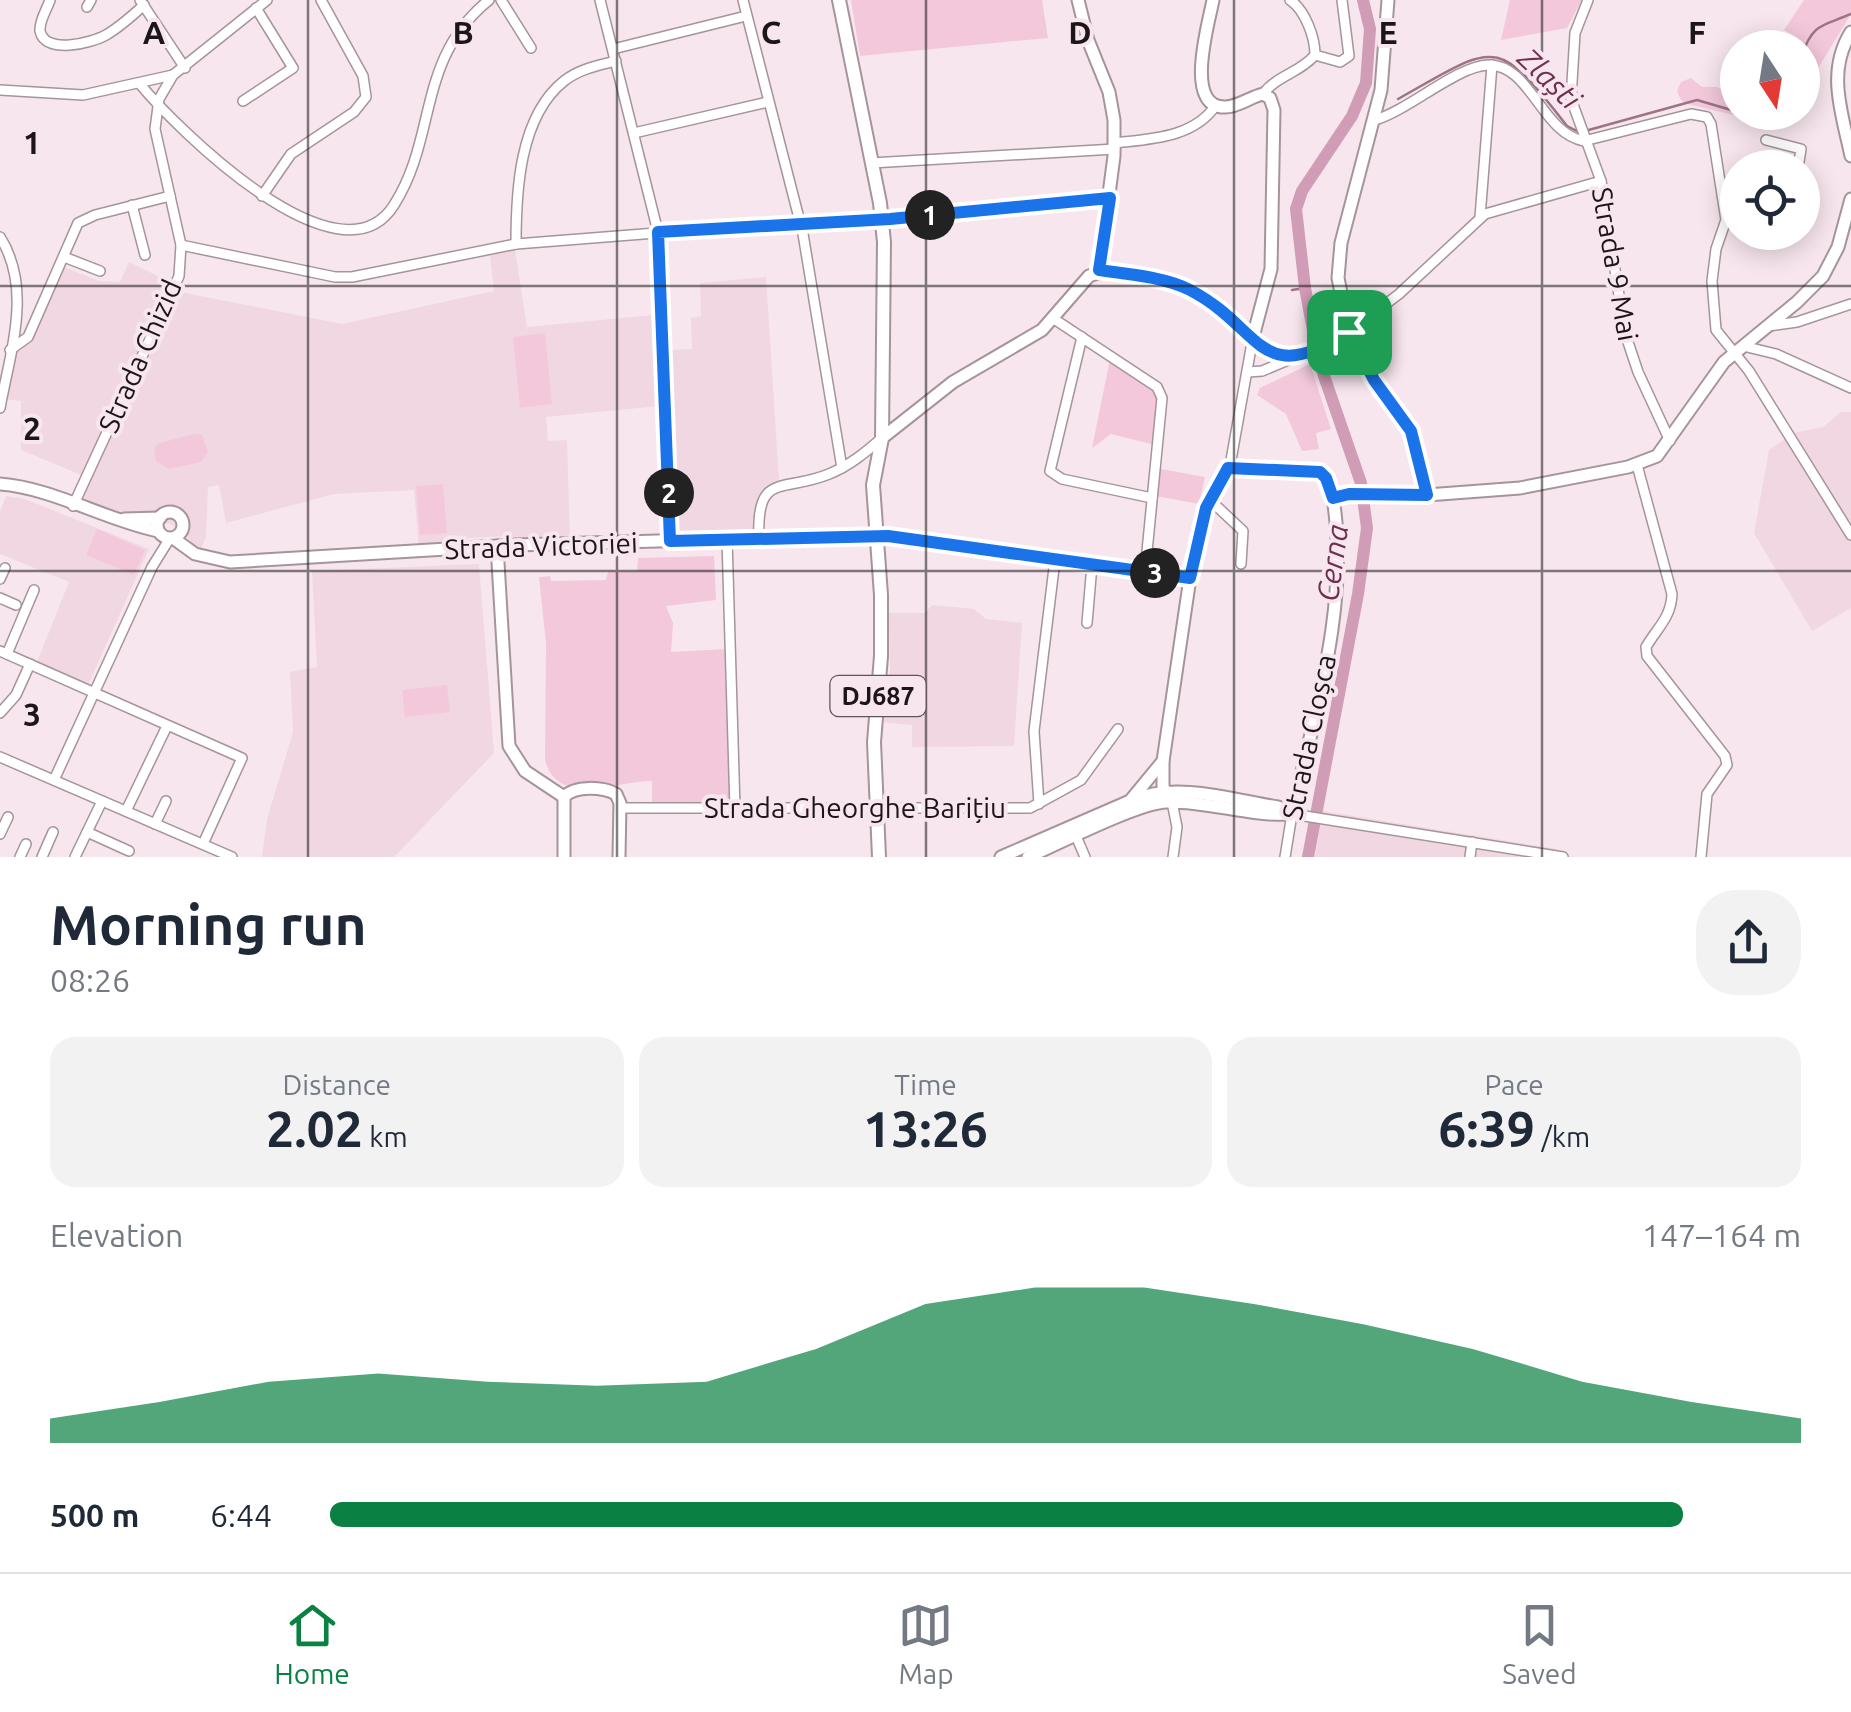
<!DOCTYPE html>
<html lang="en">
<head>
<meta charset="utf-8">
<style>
  :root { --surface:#fff; --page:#f2f2f3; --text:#1f2937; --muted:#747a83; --line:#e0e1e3; --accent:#0b8043 }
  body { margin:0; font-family:Ubuntu,sans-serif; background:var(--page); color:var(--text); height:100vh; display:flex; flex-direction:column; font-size:38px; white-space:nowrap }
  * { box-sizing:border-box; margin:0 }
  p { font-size:32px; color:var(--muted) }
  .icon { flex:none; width:55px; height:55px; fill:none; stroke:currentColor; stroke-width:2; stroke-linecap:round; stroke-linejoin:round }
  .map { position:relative; height:857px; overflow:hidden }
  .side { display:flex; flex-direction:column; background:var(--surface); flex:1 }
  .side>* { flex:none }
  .needle { width:65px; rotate:168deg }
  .buttons { position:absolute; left:1720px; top:30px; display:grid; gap:20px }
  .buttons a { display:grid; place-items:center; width:100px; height:100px; border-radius:50%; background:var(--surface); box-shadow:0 5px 25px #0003; font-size:50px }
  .pin { position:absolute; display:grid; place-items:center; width:85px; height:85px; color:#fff; margin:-42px; border-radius:20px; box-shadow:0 5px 15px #0006 }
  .km { position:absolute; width:50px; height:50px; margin:-25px; border-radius:50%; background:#222; color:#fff; font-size:28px; line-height:50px; text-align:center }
  .round { display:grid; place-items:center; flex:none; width:105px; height:105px; border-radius:40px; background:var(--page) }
  .headline { display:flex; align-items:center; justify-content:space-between; height:170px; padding:0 50px }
  h1 { font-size:55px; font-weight:700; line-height:75px }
  .metrics { display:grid; grid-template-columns:repeat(3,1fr); gap:15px; height:170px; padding:10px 50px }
  .metrics div { display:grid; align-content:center; border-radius:25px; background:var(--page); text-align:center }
  .metrics b { font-size:50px; font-weight:700 }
  .metrics small { font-size:28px; font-weight:400 }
  .metrics p { font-size:28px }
  .chart { height:280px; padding:20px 50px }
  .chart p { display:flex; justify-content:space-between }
  .chart svg { width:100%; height:180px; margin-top:10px; fill:var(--accent); opacity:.7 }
  ul { padding:0 50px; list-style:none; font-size:32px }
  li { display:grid; grid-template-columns:160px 120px 1fr; align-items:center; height:75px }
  li i { height:25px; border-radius:12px; background:var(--accent) }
  .tabs { display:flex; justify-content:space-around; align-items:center; height:140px; border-top:2px solid var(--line); background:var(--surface); font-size:28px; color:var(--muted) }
  .tabs a { display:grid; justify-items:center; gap:5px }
  .tabs .on { color:var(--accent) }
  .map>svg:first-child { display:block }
  .built { fill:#f1d7e2 }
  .green { fill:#f3c8db }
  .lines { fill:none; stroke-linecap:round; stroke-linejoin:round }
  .stream { stroke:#9b7486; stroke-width:2.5 }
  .river { stroke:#d19cb5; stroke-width:12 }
  .street-casing { stroke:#a5949b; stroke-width:12 }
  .secondary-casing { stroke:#a5949b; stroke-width:15 }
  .primary-casing { stroke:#a5949b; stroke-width:16 }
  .street { stroke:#fff; stroke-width:9 }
  .secondary { stroke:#fff; stroke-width:11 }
  .primary { stroke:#fff; stroke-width:12 }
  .route-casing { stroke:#fff; stroke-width:20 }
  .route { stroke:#1a73e8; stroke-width:12 }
  .grid { fill:none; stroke:#1c1619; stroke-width:2.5; stroke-opacity:0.55 }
  .labels { text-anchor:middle; stroke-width:8; stroke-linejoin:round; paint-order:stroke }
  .shield { fill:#f8e6ee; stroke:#5e5459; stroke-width:2.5 }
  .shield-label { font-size:25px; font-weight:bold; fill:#1c1619 }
  .street-label { font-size:28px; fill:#1c1619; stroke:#f8e6ee }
  .water-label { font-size:30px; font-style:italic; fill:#6f2f51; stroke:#f8e6ee }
  .grid-label { font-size:32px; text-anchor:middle; font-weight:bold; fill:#1c1619; stroke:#f8e6ee; stroke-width:8; stroke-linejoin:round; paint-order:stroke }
</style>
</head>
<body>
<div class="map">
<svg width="1851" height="857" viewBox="0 0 1851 857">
  <rect width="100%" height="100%" fill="#f8e6ee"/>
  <g class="built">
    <path d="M515,250L527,327L653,315L660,406L546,417L548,441L567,440L570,539L510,541L509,536L468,538L467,545L419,547L414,490L334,494L226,523L219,485L208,487L206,537L199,553L182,529L152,517L73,506L86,477L21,450V401L2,399L17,348L64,267L99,281L120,282L129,262L162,278L175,291L342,324L494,291L490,255Z"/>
    <path d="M766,277L779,480L759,495L754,512V533L676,535L669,350L692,349L691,318L701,316L700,283Z"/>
    <path d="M1841,412H1851V608L1812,631L1754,533L1769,450L1793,433L1823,427Z"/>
    <path d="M6,496L25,499L149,549L88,685L37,662L69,582L0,554V512Z"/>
    <path d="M479,564L494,753L394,857H262L267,819L293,732L290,672L317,667L312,571Z"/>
    <path d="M933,605L974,609L986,619L1022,623L1014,746L912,747V725L882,722L890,670L889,613H924Z"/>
    <path d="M1323,811L1557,849L1556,857H1315Z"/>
  </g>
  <g class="green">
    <path d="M851,0H1042L1048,38L860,56Z"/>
    <path d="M1510,0H1582L1567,28L1501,40Z"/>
    <path d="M1804,0H1851V14L1803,93L1802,48L1783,47L1791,34L1784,30Z"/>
    <path d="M1691,78L1702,87H1717L1722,90L1732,87L1733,96L1737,98L1738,112L1786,113L1764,122L1687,104L1681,100L1677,91L1681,82Z"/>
    <path d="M545,333L552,404L520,408L513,337Z"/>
    <path d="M1110,359L1155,393L1158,400L1155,445L1111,434L1092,448Z"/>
    <path d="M1310,364L1331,429L1316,433L1319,449L1302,451L1286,414L1257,395L1260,388Z"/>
    <path d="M193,434L202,435L208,452L201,462L169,469L156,461L154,452L157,444Z"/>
    <path d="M1161,469L1205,477L1199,504L1156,496Z"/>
    <path d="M443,484L447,533L420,535L416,486Z"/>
    <path d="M97,529L145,550L134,575L86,555Z"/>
    <path d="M714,556L716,600L666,606L673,623L671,652L727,649L732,802H652V781C620,780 556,809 545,759L546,644L539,577L550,576L551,581L606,580L608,572L637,571L638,558Z"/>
    <path d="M447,685L450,712L405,717L402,690Z"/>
  </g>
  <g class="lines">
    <g class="stream">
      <path d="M1802,55C1813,22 1824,26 1851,14"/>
      <path d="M1802,68L1806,90L1802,102"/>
      <path d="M1398,99C1496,44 1495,33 1567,126L1577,131"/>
      <path d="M1741,112L1774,120L1790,112"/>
      <path d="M1585,131L1697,100L1738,112"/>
      <path d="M1292,290L1305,288"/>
    </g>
    <path class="river" d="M1308,857L1358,594L1367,528L1361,483L1324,376L1314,335L1305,288L1296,209L1302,191L1352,116L1366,83L1370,29L1363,0"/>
    <g class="street-casing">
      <g id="street">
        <path d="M50,0C47,9 39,21 40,31C45,55 92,43 106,35C120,27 132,16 144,5"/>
        <path d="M140,0L185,68"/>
        <path d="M501,0L531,48"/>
        <path d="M600,0L658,232L671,541"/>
        <path d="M743,0L800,222"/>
        <path d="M1290,0C1305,10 1315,37 1315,55"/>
        <path d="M1588,0L1575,33L1571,99L1601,181L1625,333L1638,372L1670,441"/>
        <path d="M87,7L91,0"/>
        <path d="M613,49L746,16"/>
        <path d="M1315,55L1340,62L1349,56L1342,0"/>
        <path d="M139,83C176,128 340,291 394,205C438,136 416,59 489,0"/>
        <path d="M0,90L83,95L173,75"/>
        <path d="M1263,94C1276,76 1301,72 1315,55"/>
        <path d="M243,101L293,68L256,8"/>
        <path d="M1375,120C1409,110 1457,66 1488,65C1531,64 1541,133 1584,141L1691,114L1707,117L1711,124L1726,220L1716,249L1712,281L1716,330L1749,371L1851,535"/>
        <path d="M634,133L768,102"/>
        <path d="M1766,140L1801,149L1798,168"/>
        <path d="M1115,143C1150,139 1194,138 1216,105"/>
        <path d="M871,163L1115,149"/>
        <path d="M262,196L291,154L354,112L366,97L363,76L321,0"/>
        <path d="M132,205L145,255"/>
        <path d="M1480,217L1492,65"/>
        <path d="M801,222L842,468"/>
        <path d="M0,237C33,289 10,352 0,408"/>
        <path d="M516,244C516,192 519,117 564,81C579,69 599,65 616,61"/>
        <path d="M181,245L335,277H352L516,244L769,224L882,219L1109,199"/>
        <path d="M64,257L100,271"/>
        <path d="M1054,319L1157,387L1162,398L1145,572"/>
        <path d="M1768,326L1797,322L1851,304"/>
        <path d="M1349,332L1399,294L1485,214L1601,181"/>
        <path d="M1082,337L1050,471L1062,479L1152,498"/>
        <path d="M1743,346L1776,354L1851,388"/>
        <path d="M10,350L28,337L78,223L95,215L170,196"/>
        <path d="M1248,372L1262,371L1293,358"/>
        <path d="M1637,465L1672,594C1671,618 1657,628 1646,647L1647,656L1725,756L1727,765L1707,794L1701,857"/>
        <path d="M1228,468L1320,472L1327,478L1333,498"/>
        <path d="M1209,499L1243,531L1241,564"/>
        <path d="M73,506L179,276L181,245L155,129L159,99L173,75L267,0"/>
        <path d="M759,538C756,471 783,493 829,474C849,466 866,452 882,438"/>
        <path d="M727,539L735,809"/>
        <path d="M1190,578L1206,507L1231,460L1253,337"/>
        <path d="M0,579L5,568"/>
        <path d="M0,598L16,605"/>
        <path d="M1087,623L1092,565"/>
        <path d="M0,651L242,758L203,844"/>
        <path d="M7,654L34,590"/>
        <path d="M0,713L16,695L30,664"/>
        <path d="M0,757L232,857"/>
        <path d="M54,780L152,567L170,538"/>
        <path d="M1172,802L1177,827L1173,857"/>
        <path d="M1039,804L1034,731L1055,560"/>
        <path d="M620,808H1030L1081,780L1118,729"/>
        <path d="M126,811L167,726"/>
        <path d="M155,824L166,801"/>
        <path d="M87,832L129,851"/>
        <path d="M0,834L8,817"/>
        <path d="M1076,836L1085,857"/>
        <path d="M20,857L26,844"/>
        <path d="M42,857L53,832"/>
        <path d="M75,857L102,801"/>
        <path d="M1285,857L1292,814L1563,857"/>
        <path d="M1470,857L1472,842"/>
      </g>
    </g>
    <g class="secondary-casing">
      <g id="secondary">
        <path d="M1078,0L1088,40L1109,92L1114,120V156L1099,270"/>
        <path d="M1213,0C1209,22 1183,108 1225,107C1238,107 1250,97 1263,94L1270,98L1274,110L1271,269L1253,337"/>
        <path d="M1388,0L1381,90L1341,243L1338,278L1349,332L1373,380L1411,431L1427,495"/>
        <path d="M1851,32C1826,72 1842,113 1851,156"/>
        <path d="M882,438L953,382L1042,330L1089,276L1103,271L1165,281L1188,289L1243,327L1265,351L1278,356H1298L1332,343L1349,332"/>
        <path d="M0,484C53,488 105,520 158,531"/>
        <circle cx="170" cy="525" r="13"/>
        <path d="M124,519L160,518"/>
        <path d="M173,538L195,554L230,562L516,545L867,535L1190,578L1163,761V787L1172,802"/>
        <path d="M497,546L509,746L525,771L564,797"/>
        <path d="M564,797C575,785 603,787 616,794L620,803L619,857"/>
        <path d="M564,797V857"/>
        <path d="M1135,799C1178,782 1234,800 1278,807L1292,814"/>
        <path d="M1292,814C1315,711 1350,604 1333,498L1349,494L1427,495L1520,488L1628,467L1657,456L1724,362L1797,302L1823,276L1838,247L1851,199"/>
        <path d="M1001,857L1130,801L1163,761"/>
        <path d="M1028,857C1058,844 1140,802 1167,802C1209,801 1250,817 1292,814"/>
      </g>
    </g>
    <g class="primary-casing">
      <path id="primary" d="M839,0L880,203L884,242L882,438L873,485L881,595V656L874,742L879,857"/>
    </g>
    <use href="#street" class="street"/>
    <use href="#secondary" class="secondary"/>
    <use href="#primary" class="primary"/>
  </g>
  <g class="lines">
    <g class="route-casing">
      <path id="route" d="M1110,198L1099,270C1128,274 1164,277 1190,290C1263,328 1258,390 1349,332L1374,380L1411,431L1427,495L1349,494L1333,498L1326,478L1320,472L1228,468L1206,508L1190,578L888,536L670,541L658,232L890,219Z"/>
    </g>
    <use href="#route" class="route"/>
  </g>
  <path class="grid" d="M308,0V857M617,0V857M926,0V857M1234,0V857M1542,0V857M0,286H1851M0,571H1851"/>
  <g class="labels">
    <rect class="shield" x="830.5" y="676" width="95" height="40" rx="8"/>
    <g class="shield-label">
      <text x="878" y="705">DJ687</text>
    </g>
    <g class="street-label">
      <text transform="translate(1615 264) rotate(80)" y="10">Strada 9 Mai</text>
      <text transform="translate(140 356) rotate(-66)" y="10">Strada Chizid</text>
      <text transform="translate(541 546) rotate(-2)" y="10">Strada Victoriei</text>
      <text transform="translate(1309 737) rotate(-78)" y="10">Strada Cloșca</text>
      <text x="855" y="818">Strada Gheorghe Barițiu</text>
    </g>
    <g class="water-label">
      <text transform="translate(1549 79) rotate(44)" y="10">Zlaști</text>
      <text transform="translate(1333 563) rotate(-82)" y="10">Cerna</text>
    </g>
  </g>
  <g class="grid-label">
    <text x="154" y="44">A</text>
    <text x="463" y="44">B</text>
    <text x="771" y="44">C</text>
    <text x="1080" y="44">D</text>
    <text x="1388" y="44">E</text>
    <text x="1697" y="44">F</text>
    <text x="32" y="154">1</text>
    <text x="32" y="440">2</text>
    <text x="32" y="726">3</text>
  </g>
</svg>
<div class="buttons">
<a><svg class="needle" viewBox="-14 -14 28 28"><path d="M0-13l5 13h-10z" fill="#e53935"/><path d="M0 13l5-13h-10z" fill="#747a83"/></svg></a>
<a><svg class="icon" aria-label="locate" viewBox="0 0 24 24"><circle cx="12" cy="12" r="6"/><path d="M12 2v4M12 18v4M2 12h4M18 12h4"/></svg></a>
</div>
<div class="pin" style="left:1349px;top:332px;background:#1e9e55"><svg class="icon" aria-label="arrive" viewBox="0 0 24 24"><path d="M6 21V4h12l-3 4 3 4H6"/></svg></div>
<b class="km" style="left:930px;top:215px">1</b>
<b class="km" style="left:669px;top:493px">2</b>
<b class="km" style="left:1155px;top:573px">3</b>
</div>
<section class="side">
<div class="headline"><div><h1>Morning run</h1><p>08:26</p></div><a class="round"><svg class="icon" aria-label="share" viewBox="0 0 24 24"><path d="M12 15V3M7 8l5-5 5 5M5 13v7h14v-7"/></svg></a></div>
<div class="metrics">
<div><p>Distance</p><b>2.02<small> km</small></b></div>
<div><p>Time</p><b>13:26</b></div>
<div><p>Pace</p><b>6:39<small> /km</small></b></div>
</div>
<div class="chart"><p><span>Elevation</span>147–164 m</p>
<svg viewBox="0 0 160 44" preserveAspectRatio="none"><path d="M0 44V38L10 34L20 29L30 27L40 29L50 30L60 29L70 21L80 10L90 6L100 6L110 10L120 15L130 21L140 29L150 34L160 38V44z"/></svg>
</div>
<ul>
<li><b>500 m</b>6:44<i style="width:92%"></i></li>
</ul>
</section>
<nav class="tabs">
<a class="on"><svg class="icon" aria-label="home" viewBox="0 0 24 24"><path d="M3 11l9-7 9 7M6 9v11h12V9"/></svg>Home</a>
<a><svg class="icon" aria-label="map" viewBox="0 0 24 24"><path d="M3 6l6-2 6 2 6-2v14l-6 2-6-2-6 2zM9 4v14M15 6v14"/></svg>Map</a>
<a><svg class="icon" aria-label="saved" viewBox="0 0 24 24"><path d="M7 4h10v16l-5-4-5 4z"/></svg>Saved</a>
</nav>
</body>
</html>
